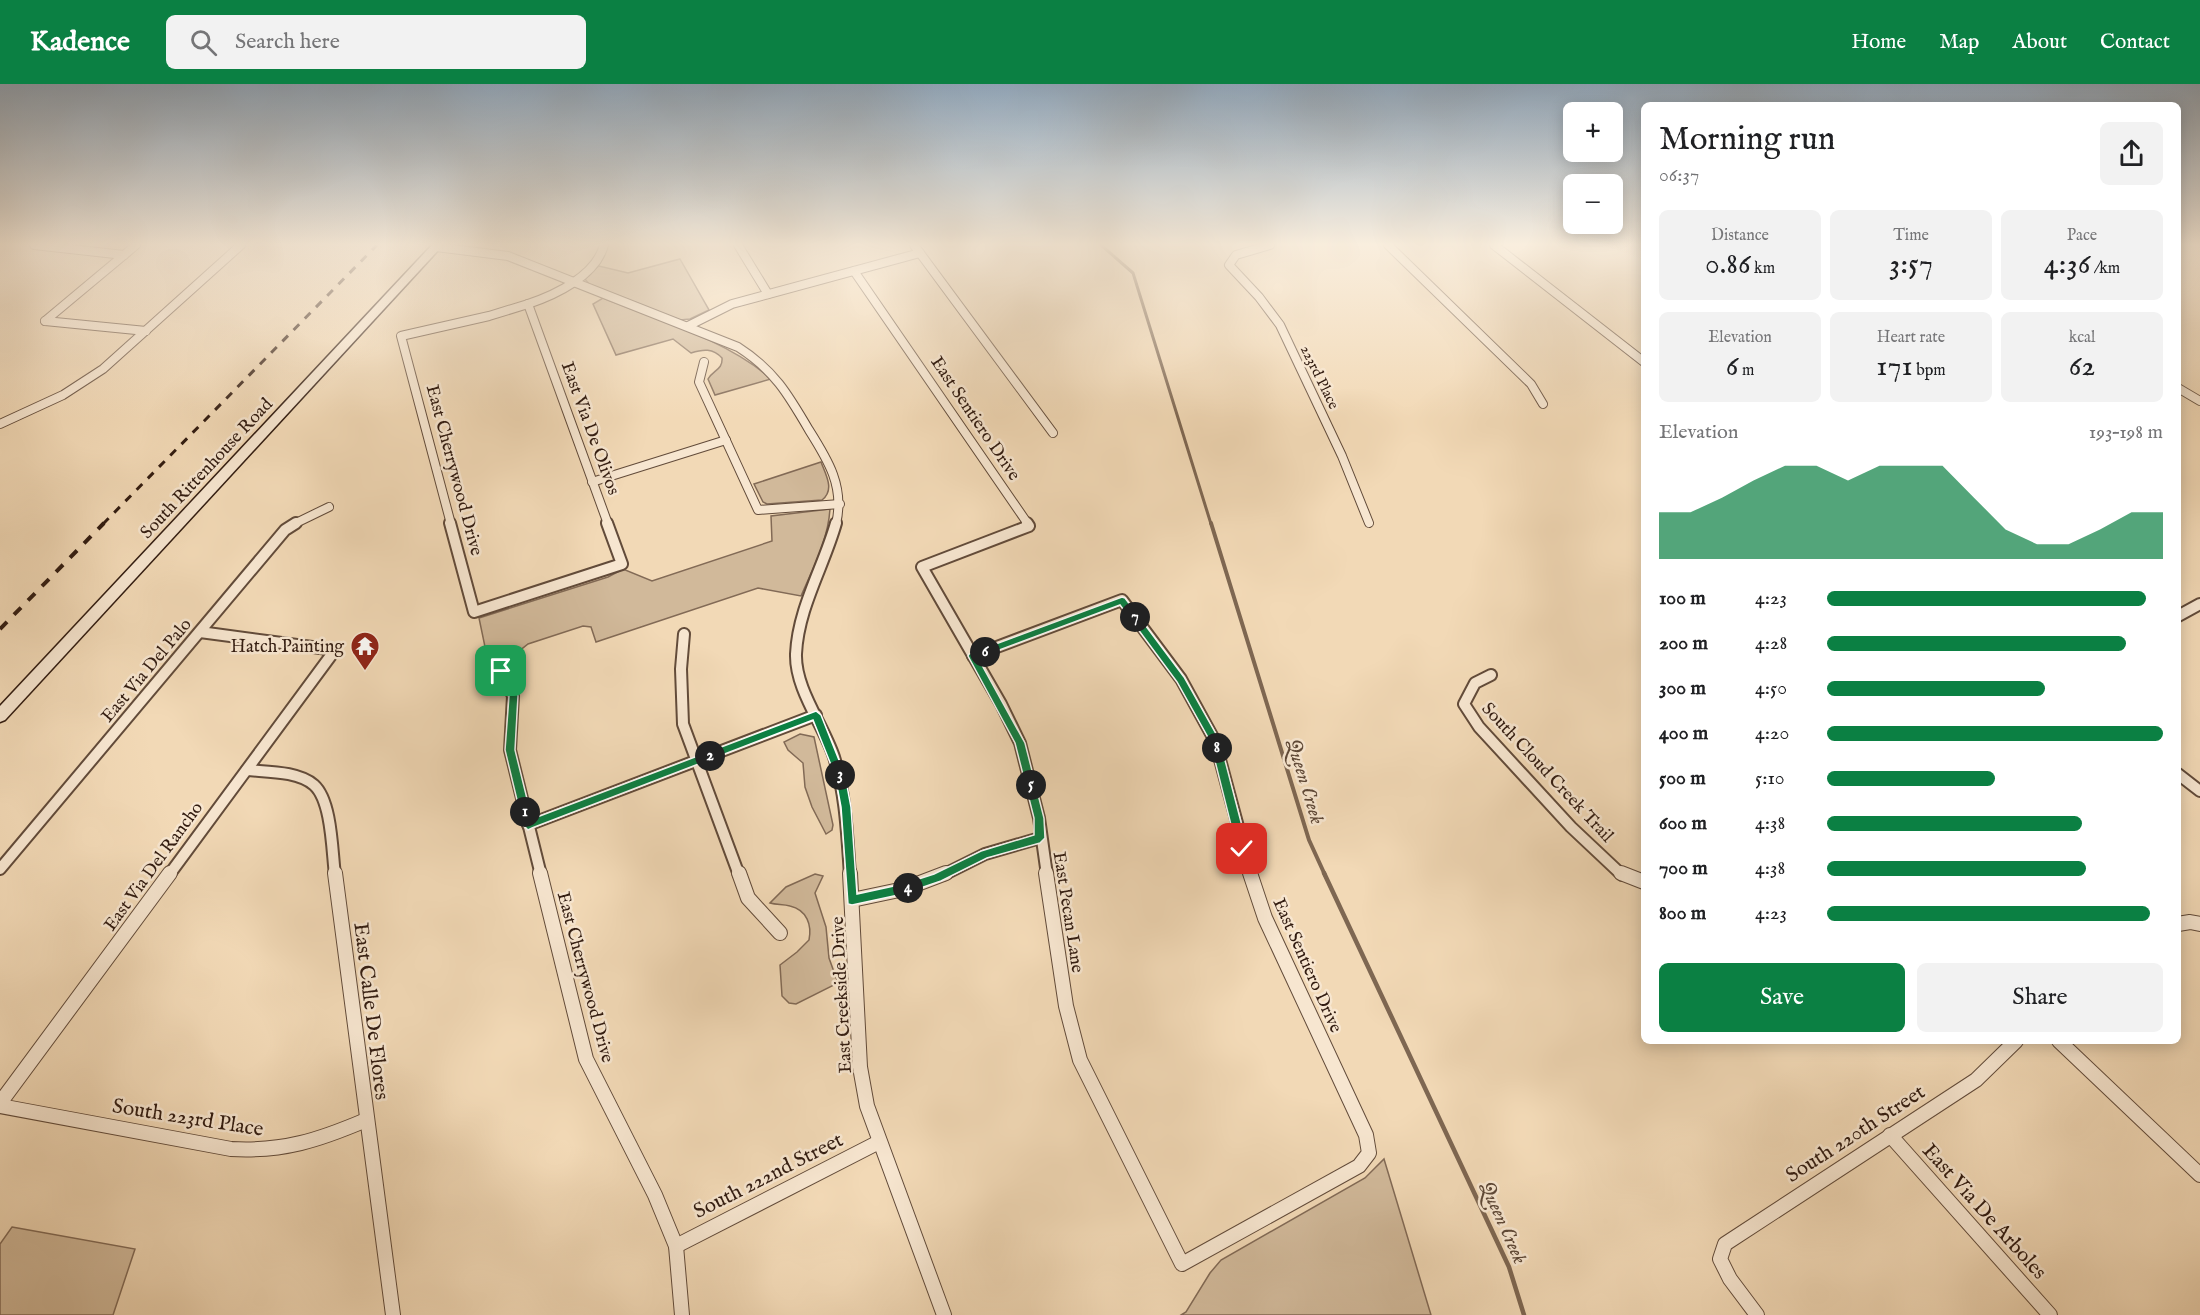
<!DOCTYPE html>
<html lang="en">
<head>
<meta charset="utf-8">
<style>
  :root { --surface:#fff; --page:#f2f2f2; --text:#202124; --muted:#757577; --accent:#0b8043 }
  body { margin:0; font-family:"IM FELL English",serif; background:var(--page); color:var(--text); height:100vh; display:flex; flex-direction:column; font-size:22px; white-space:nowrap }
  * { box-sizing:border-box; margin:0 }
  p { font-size:20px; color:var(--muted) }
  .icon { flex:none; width:33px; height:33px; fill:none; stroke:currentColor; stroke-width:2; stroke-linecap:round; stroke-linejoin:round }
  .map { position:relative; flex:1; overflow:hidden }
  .details { position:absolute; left:1641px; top:18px; width:540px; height:942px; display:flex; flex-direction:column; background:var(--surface); border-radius:9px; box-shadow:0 3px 15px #0003 }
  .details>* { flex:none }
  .fabs { position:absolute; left:1563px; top:18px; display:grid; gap:12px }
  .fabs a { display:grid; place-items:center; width:60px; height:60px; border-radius:9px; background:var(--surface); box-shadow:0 3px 15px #0003; font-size:30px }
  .pin { position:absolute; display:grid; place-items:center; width:51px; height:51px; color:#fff; margin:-26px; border-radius:12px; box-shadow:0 3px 9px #0006 }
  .km { position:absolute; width:30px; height:30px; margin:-15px; border-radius:50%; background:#222; color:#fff; font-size:16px; line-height:30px; text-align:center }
  .round { display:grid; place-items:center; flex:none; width:63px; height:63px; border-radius:9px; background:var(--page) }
  .overview { display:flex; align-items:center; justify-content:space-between; height:102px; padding:0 18px }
  h1 { font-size:33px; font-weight:600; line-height:45px }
  .stats { display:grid; grid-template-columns:repeat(3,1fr); gap:9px; height:102px; padding:6px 18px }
  .stats div { display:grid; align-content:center; border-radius:9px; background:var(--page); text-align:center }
  .stats b { font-size:30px; font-weight:600 }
  .stats small { font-size:16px; font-weight:400 }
  .stats p { font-size:16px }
  .chart { height:168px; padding:12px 18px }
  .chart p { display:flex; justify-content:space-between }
  .chart svg { width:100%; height:108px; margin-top:6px; fill:var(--accent); opacity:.7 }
  .action { display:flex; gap:12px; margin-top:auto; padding:12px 18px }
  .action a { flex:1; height:69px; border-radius:9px; background:var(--accent); color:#fff; font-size:24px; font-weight:600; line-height:69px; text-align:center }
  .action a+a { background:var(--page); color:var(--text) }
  ul { padding:0 18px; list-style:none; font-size:20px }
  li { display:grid; grid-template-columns:96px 72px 1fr; align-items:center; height:45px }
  li i { height:15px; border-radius:8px; background:var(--accent) }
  header { display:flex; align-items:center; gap:36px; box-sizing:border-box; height:84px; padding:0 30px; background:var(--accent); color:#fff }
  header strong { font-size:28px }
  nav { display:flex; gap:33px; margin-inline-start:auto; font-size:21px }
  .search { width:420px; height:54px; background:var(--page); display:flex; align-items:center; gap:15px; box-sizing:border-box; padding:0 21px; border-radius:9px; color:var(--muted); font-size:22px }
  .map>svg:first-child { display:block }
  .green { fill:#d1b99a; stroke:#826a56; stroke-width:1.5 }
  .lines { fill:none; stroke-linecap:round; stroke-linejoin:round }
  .stream-far2 { stroke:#7e6752; stroke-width:3 }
  .stream-far1 { stroke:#7e6752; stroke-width:4 }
  .stream { stroke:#7e6752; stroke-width:4.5 }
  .minor-far2-casing { stroke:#624b3a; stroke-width:10 }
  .minor-far1-casing { stroke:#624b3a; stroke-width:14 }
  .minor-casing { stroke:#624b3a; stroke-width:16 }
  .secondary-casing { stroke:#321c11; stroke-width:3 }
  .minor-far2 { stroke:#f7e6d0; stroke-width:8 }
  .minor-far1 { stroke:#f7e6d0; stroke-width:10 }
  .minor { stroke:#f7e6d0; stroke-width:14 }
  .secondary { fill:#f7e6d0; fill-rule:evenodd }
  .rail-far1 { stroke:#321c11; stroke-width:3; stroke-dasharray:8 8; stroke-linecap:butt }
  .rail { stroke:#321c11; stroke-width:4; stroke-dasharray:10 10; stroke-linecap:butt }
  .route { fill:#0b8043; stroke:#fff; stroke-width:1.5 }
  .labels { text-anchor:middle; stroke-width:5; stroke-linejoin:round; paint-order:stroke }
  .far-street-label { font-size:15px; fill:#321c11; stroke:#f7e6d0 }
  .street-label { font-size:18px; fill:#321c11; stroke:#f7e6d0 }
  .poi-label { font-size:18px; fill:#321c11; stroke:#f7e6d0; text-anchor:end }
  .water-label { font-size:20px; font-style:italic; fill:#5e4837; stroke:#f7e6d0 }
  .near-street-label { font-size:21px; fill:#321c11; stroke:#f7e6d0 }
</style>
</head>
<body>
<header>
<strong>Kadence</strong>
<div class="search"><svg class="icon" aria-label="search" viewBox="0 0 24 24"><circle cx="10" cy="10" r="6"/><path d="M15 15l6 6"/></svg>Search here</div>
<nav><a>Home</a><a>Map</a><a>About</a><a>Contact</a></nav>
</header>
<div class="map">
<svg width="2200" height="1231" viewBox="0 0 2200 1231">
  <rect width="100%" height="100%" fill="#f2d9b6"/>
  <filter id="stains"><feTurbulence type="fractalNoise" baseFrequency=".00333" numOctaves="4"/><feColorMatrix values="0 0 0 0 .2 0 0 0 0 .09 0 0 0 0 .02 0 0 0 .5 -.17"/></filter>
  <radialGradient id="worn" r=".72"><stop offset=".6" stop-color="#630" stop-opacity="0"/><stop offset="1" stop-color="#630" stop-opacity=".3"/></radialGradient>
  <g class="green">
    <path d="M680,175L709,226L690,235L680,236L589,200L585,195L586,191L599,182L628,189Z"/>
    <path d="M603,214C657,236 728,256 771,295L715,311L708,295C713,286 723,286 722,274C713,264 703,265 691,269L673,255L616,271L593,220Z"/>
    <path d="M821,378C826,391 835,406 822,416L767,420L763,418L754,400Z"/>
    <path d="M830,425C828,456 813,484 801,512L758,504L596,558L591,543L583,542L528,560L508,576L489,582L479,534L608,493L623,485L652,497L772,457L771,432Z"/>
    <path d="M800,650L814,653L833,741L832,746L826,750L812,723L805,703L803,679L788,666L784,658Z"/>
    <path d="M815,790L823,792L815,809L826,843L829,874L838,899L796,920L789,919L782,912L780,881L797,868L809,856C812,841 807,826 790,822C783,820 777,821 770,819L786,803Z"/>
    <path d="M1384,1075L1431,1231H1181L1186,1228L1210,1189L1221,1176L1365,1094Z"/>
    <path d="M12,1143L135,1165L113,1231H0V1160Z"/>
  </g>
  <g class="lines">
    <path class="stream-far2" d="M1101,161L1133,189L1211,440"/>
    <path class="stream-far1" d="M1211,439L1309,756L1325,791"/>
    <path class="stream" d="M1324,789L1509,1183L1524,1231"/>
    <g class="minor-far2-casing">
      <g id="minor-far2">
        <path d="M34,161L124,171"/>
        <path d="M738,161L768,210"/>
        <path d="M914,161L1053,349"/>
        <path d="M1270,161L1236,171L1229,181L1259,213L1280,241L1342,372L1369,439"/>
        <path d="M1388,161L1531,300L1543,320"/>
        <path d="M1494,161L1644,278"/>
        <path d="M436,163L508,172L738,263C774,286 788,310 809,346C828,376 845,403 836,440"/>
        <path d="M854,187L1028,440"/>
        <path d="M528,220L608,440"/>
        <path d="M528,220C555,211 596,192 604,161"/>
        <path d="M45,237L136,161"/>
        <path d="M45,237L146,247"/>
        <path d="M688,242L732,220L920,169"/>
        <path d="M704,278L699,298L758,426L840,420"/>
        <path d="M2178,304L2200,317"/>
        <path d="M0,340L63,311L103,285L241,161"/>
        <path d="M592,398L726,356"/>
        <path d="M294,440L329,423"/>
        <path d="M451,440L401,252L489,232L528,220"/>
      </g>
    </g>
    <g class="minor-far1-casing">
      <g id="minor-far1">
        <path d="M450,439L474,528L622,480L607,439"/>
        <path d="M836,439C824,482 798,524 796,570C795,605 823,640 834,673C846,712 847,750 850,791"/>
        <path d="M1027,439L1029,442L922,483L1001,620L1020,659L1039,734L1047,791"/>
        <path d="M2178,532L2200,520"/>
        <path d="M684,550L681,585L683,640L739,791"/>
        <path d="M973,572L1122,516L1181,595L1215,657L1251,791"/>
        <path d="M501,587L513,612L510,666L541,791"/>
        <path d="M1491,591L1475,599L1464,620L1479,643L1571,743L1622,791"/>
        <path d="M247,686C267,688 298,687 314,701C332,717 332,768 335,791"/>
        <path d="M2178,690L2200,707"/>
        <path d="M528,741L816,631"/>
        <path d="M0,785L285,446L296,439"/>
        <path d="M169,791L335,566L200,548"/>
        <path d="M943,791L985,770L1040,754"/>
      </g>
    </g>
    <g class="minor-casing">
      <g id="minor">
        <path d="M335,789L393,1231"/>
        <path d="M540,789L586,975L655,1111L676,1162L682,1231"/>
        <path d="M739,789L748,814L780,849"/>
        <path d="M850,789L860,983L867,1022L944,1231"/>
        <path d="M1046,789L1066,922L1080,976L1182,1180L1359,1082L1369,1069L1366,1051L1265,834L1250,789"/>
        <path d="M1621,789L1644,798"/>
        <path d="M852,816L904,805L946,789"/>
        <path d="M2178,840L2190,838L2200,840"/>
        <path d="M2059,957L2200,1091"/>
        <path d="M0,1019L170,789"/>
        <path d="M0,1022L231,1065C283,1068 319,1056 366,1036"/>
        <path d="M1890,1051L2050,1231"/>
        <path d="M676,1162L879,1058"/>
        <path d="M1757,1231L1730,1195L1720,1175L1725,1160L1976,996L2016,957"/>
      </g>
    </g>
    <g class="secondary-casing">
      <path id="secondary" d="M432,161H443L5,636L0,638V622Z"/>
    </g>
    <use href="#minor-far2" class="minor-far2"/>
    <use href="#minor-far1" class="minor-far1"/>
    <use href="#minor" class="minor"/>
    <use href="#secondary" class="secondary"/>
    <path class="rail-far1" d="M103,440L377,161"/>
    <path class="rail" d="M0,545L104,439"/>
  </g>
  <linearGradient id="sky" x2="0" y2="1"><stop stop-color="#92a9be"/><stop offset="0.48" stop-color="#f9eede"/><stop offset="1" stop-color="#f9eede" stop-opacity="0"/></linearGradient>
  <rect width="2200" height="334" fill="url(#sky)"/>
  <path class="route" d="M1122,513L1125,514L1184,593L1220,657L1248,765L1246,768H1239L1237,765L1210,657L1177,598L1120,521L978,574L1025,659L1044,734L1045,754L1040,759L987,774L941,797L903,810L852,821L848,820L841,723L835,691L813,636L532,744L528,746L523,741L505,666L509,612L496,587L501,584L505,585L518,612L515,666L532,735L816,627L821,631L845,691L851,723L857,810L903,800L934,790L981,767L1034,751V734L1015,659L968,572L969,570Z"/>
  <defs>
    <g id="temple-pin" transform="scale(1.5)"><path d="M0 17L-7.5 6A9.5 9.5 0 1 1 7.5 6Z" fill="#8f2418" stroke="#f7e6d0"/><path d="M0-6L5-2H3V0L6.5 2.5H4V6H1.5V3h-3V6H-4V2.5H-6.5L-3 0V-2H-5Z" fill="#fff"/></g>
  </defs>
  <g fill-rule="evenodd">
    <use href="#temple-pin" x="365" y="562"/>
  </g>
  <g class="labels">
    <g class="far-street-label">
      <text transform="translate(1320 293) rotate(64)" y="5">223rd Place</text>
    </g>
    <g class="street-label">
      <text transform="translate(976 334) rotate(56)" y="6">East Sentiero Drive</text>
      <text transform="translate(591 344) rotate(70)" y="6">East Via De Olivos</text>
      <text transform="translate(206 384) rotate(-47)" y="6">South Rittenhouse Road</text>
      <text transform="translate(455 386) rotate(75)" y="6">East Cherrywood Drive</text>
      <text transform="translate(146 586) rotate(-50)" y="6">East Via Del Palo</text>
      <text transform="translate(1548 688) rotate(47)" y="6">South Cloud Creek Trail</text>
      <text transform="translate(153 782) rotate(-54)" y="6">East Via Del Rancho</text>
      <text transform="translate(1069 828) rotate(81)" y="6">East Pecan Lane</text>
      <text transform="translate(1308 881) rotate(66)" y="6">East Sentiero Drive</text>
      <text transform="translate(586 893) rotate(75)" y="6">East Cherrywood Drive</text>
      <text transform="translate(841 911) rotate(-93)" y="6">East Creekside Drive</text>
    </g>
    <g class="poi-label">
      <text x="344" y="568">Hatch Painting</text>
    </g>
    <g class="water-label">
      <text transform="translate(1306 697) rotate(73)" y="7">Queen Creek</text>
      <text transform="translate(1504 1138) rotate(66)" y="7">Queen Creek</text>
    </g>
    <g class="near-street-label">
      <text transform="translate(372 927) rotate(83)" y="7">East Calle De Flores</text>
      <text transform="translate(188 1033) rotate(9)" y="7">South 223rd Place</text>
      <text transform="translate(1855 1049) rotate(-33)" y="7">South 220th Street</text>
      <text transform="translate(768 1091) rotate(-27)" y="7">South 222nd Street</text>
      <text transform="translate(1985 1127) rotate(48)" y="7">East Via De Arboles</text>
    </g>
  </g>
  <rect width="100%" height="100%" filter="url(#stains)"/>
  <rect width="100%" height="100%" fill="url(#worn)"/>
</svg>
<div class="fabs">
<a>+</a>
<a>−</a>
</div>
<div class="pin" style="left:501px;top:587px;background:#1e9e55"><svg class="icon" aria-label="arrive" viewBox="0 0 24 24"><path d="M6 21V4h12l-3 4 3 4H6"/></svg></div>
<div class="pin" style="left:1242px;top:765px;background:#d93025"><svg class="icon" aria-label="check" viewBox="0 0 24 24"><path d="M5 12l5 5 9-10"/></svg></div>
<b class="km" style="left:525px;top:728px">1</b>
<b class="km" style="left:710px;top:672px">2</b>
<b class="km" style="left:840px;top:691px">3</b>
<b class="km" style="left:908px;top:804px">4</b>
<b class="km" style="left:1031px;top:701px">5</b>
<b class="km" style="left:985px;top:568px">6</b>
<b class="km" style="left:1135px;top:533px">7</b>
<b class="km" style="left:1217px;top:664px">8</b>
<section class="details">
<div class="overview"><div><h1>Morning run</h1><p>06:37</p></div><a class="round"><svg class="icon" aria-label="share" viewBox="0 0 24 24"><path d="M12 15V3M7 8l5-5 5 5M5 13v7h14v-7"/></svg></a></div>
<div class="stats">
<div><p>Distance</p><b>0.86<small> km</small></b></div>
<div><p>Time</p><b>3:57</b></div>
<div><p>Pace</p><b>4:36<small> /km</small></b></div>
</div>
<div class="stats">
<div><p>Elevation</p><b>6<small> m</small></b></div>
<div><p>Heart rate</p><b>171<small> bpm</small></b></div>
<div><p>kcal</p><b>62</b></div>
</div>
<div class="chart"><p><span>Elevation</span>193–198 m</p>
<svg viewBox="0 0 160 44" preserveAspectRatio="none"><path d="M0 44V25L10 25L20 19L30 12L40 6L50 6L60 12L70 6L80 6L90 6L100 19L110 32L120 38L130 38L140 32L150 25L160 25V44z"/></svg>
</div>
<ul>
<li><b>100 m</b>4:23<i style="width:95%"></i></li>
<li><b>200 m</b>4:28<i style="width:89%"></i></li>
<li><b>300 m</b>4:50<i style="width:65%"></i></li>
<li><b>400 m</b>4:20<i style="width:100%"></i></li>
<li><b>500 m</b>5:10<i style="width:50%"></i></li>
<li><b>600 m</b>4:38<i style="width:76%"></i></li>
<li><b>700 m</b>4:38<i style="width:77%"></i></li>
<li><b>800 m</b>4:23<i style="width:96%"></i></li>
</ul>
<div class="action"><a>Save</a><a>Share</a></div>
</section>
</div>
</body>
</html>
